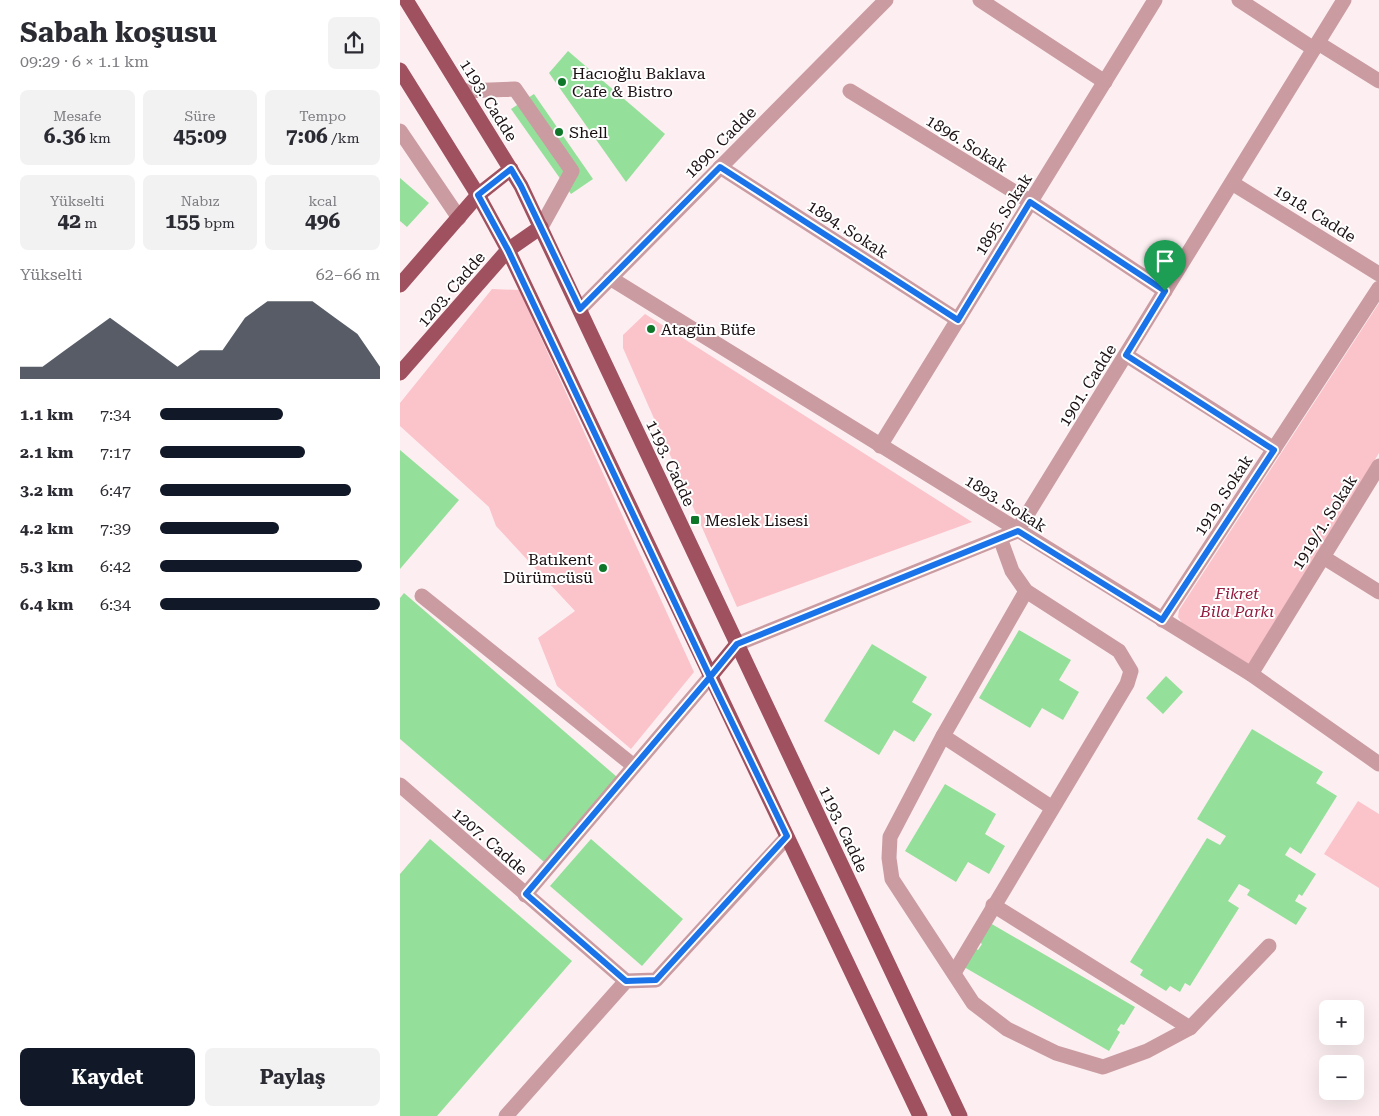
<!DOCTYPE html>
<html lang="tr">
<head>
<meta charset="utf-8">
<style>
  :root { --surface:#fff; --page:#f2f2f3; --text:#2b2b33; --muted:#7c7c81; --accent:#111827 }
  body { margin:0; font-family:"Roboto Serif",serif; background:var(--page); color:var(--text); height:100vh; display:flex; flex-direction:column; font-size:19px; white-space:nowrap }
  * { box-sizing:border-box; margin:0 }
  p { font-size:16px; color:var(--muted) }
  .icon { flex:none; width:28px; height:28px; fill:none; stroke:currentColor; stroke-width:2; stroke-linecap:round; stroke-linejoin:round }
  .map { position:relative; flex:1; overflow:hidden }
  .panel { display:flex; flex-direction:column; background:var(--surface); width:400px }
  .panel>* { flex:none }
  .tools { position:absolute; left:919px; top:1000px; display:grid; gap:10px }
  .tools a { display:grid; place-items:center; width:45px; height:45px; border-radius:8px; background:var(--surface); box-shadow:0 5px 20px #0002; font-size:25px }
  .pin { position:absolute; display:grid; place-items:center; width:42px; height:42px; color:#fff; margin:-51px -21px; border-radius:50% 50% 50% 0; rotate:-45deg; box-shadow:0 0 5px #0007 }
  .pin .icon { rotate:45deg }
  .round { display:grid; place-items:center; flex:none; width:52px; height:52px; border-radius:8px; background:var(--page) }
  .summary { display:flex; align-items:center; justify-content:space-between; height:85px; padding:0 20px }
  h1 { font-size:28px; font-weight:700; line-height:38px }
  .stats { display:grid; grid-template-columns:repeat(3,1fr); gap:8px; height:85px; padding:5px 20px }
  .stats div { display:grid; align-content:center; border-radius:8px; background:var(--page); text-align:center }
  .stats b { font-size:21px; font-weight:700 }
  .stats small { font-size:14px; font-weight:400 }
  .stats p { font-size:14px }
  .chart { height:140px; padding:10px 20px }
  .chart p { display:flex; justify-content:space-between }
  .chart svg { width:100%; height:90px; margin-top:5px; fill:var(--accent); opacity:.7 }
  .action { display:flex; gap:10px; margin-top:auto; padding:10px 20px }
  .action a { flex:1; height:58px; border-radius:8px; background:var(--accent); color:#fff; font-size:20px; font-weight:700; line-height:58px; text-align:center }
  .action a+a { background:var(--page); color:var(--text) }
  ul { padding:0 20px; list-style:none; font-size:16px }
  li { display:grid; grid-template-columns:80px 60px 1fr; align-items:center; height:38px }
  li i { height:12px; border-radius:6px; background:var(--accent) }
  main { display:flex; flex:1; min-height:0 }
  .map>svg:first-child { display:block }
  .green { fill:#fbc3ca }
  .building { fill:#94e09a }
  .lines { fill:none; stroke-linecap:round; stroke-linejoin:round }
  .minor { stroke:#ca9ca2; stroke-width:15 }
  .major { stroke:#a05160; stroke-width:15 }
  .route-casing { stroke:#fff; stroke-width:10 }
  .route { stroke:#1a73e8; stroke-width:6 }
  .poi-dot { fill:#0d7628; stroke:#fff; stroke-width:2 }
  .labels { text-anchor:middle; stroke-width:4; stroke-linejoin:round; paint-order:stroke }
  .poi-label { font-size:16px; fill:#1a0f11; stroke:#fff; text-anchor:start }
  .street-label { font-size:16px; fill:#1a0f11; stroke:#fff }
  .park-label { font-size:16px; font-style:italic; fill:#931d3f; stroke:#fff }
</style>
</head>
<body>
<main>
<section class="panel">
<div class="summary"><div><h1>Sabah koşusu</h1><p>09:29 · 6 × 1.1 km</p></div><a class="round"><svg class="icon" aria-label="share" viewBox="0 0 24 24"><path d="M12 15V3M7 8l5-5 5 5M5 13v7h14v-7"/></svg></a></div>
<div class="stats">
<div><p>Mesafe</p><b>6.36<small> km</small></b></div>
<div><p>Süre</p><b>45:09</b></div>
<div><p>Tempo</p><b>7:06<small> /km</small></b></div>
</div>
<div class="stats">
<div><p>Yükselti</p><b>42<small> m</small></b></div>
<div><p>Nabız</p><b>155<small> bpm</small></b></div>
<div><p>kcal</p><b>496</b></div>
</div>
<div class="chart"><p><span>Yükselti</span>62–66 m</p>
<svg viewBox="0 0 160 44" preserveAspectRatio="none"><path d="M0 44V38L10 38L20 30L30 22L40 14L50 22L60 30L70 38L80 30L90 30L100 14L110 6L120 6L130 6L140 14L150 22L160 38V44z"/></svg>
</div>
<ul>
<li><b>1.1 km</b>7:34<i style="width:56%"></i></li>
<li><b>2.1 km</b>7:17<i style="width:66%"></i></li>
<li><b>3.2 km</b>6:47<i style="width:87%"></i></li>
<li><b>4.2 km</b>7:39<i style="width:54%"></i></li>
<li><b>5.3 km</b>6:42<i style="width:92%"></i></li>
<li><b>6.4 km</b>6:34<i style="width:100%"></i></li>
</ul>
<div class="action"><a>Kaydet</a><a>Paylaş</a></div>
</section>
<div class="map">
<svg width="979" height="1116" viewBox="0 0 979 1116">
  <rect width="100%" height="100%" fill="#fdeff1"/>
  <g class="green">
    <path d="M92,289L119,290L294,672L231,749L157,686L138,638L175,611L96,526L89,507L0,426V403Z"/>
    <path d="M979,303V453L850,665L782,623L778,617L779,610Z"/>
    <path d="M245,314L572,522L337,607L223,348V335Z"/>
    <path d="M958,801L979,814V888L924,854Z"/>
  </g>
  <g class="building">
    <path d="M168,51L265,134L226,182L149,73Z"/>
    <path d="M134,94L193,179L171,194L111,109Z"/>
    <path d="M0,178L29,203L7,227L0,221Z"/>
    <path d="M0,450L59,500L0,569Z"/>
    <path d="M4,593L217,777L144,862L0,739V598Z"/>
    <path d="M619,630L671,660L659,680L679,692L663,720L642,708L630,728L579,698Z"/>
    <path d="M472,644L527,677L512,702L532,714L514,742L494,730L479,755L424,721Z"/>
    <path d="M766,676L783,692L763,714L746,698Z"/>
    <path d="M852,729L923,772L916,783L937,796L901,854L890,847L885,855L916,874L902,896L899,894L895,901L907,908L896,925L847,895L850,890L839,884L828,901L839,908L790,986L785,983L780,992L770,986L766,991L740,975L743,970L730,962L807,838L820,845L826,836L797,819Z"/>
    <path d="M545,784L596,814L585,834L605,846L589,874L568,862L556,882L505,851Z"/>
    <path d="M30,839L172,961L37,1116H0V874Z"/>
    <path d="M191,839L283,919L242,966L150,886Z"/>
    <path d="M590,923L735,1007L724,1025L721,1024L717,1030L720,1032L709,1051L564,967L575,948L578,950L582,944L579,942Z"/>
  </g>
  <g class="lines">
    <g class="minor">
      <path d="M580,0L705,82"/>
      <path d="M839,0L914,49"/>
      <path d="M918,43L979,81"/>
      <path d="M63,91L115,89L172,171L141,227"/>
      <path d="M450,91L631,202L765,291"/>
      <path d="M0,131L59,218"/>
      <path d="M320,167L558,320"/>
      <path d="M832,183L979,274"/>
      <path d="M210,278L851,674L979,764"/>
      <path d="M180,309L486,0"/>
      <path d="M726,355L874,449"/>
      <path d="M480,446L755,0"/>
      <path d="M923,557L979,592"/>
      <path d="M626,591L543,736L490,837L489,858L492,879L573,1003L607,1029L656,1053L703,1067L747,1051L790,1028L869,946"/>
      <path d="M22,596L234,766"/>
      <path d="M762,620L979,288"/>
      <path d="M337,644L617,531L944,0"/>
      <path d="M851,674L979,466"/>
      <path d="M543,736L651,807"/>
      <path d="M0,785L226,981"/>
      <path d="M125,895L310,677"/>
      <path d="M593,905L790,1028"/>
      <path d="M554,973L727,684L731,671L719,651L626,591L612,571L600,538"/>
      <path d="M106,1116L226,981L256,980L387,837"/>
    </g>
    <g class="major">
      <path d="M6,0L121,186L560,1116"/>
      <path d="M0,70L78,195L108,250L520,1116"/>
      <path d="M0,285L78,195L111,169"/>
      <path d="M0,373L108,250L141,227"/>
      <path d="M310,677L337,644"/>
    </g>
  </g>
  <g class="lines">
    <g class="route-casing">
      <path id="route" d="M765,291L630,202L558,320L320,167L180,309L121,186L111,169L78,195L108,250L310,677L126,894L226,981L256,980L387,836L310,677L337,644L618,531L762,620L874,450L726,355L765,291"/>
    </g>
    <use href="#route" class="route"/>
  </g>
  <g class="poi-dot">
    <circle cx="162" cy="82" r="5"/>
    <circle cx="159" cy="132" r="5"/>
    <circle cx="251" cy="329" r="5"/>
    <rect x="290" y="515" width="10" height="10" rx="2.5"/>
    <circle cx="203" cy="568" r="5"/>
  </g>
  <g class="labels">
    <g class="poi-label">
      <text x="172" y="79">Hacıoğlu Baklava<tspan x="172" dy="18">Cafe &amp; Bistro</tspan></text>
      <text x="169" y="138">Shell</text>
      <text x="261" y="335">Atagün Büfe</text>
      <text x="305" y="526">Meslek Lisesi</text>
      <text x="193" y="565" text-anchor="end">Batıkent<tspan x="193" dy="18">Dürümcüsü</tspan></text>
    </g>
    <g class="street-label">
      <text transform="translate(89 100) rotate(58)" y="6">1193. Cadde</text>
      <text transform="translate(320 142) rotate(-45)" y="6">1890. Cadde</text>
      <text transform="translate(567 143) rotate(32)" y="6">1896. Sokak</text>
      <text transform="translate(915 213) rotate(32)" y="6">1918. Cadde</text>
      <text transform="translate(603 214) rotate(-58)" y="6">1895. Sokak</text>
      <text transform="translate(448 229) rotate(33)" y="6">1894. Sokak</text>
      <text transform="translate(51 289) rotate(-49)" y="6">1203. Cadde</text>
      <text transform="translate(687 385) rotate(-58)" y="6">1901. Cadde</text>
      <text transform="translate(271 463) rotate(65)" y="6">1193. Cadde</text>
      <text transform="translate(823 495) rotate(-57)" y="6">1919. Sokak</text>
      <text transform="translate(606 503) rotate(32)" y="6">1893. Sokak</text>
      <text transform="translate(924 522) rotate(-58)" y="6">1919/1. Sokak</text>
      <text transform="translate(444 829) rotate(65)" y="6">1193. Cadde</text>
      <text transform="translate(90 841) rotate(41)" y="6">1207. Cadde</text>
    </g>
    <g class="park-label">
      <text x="837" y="599">Fikret<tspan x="837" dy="18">Bila Parkı</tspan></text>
    </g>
  </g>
</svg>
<div class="tools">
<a>+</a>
<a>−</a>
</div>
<div class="pin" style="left:765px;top:291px;background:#1e9e55"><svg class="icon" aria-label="arrive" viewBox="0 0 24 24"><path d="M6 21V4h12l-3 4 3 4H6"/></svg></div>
</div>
</main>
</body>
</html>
